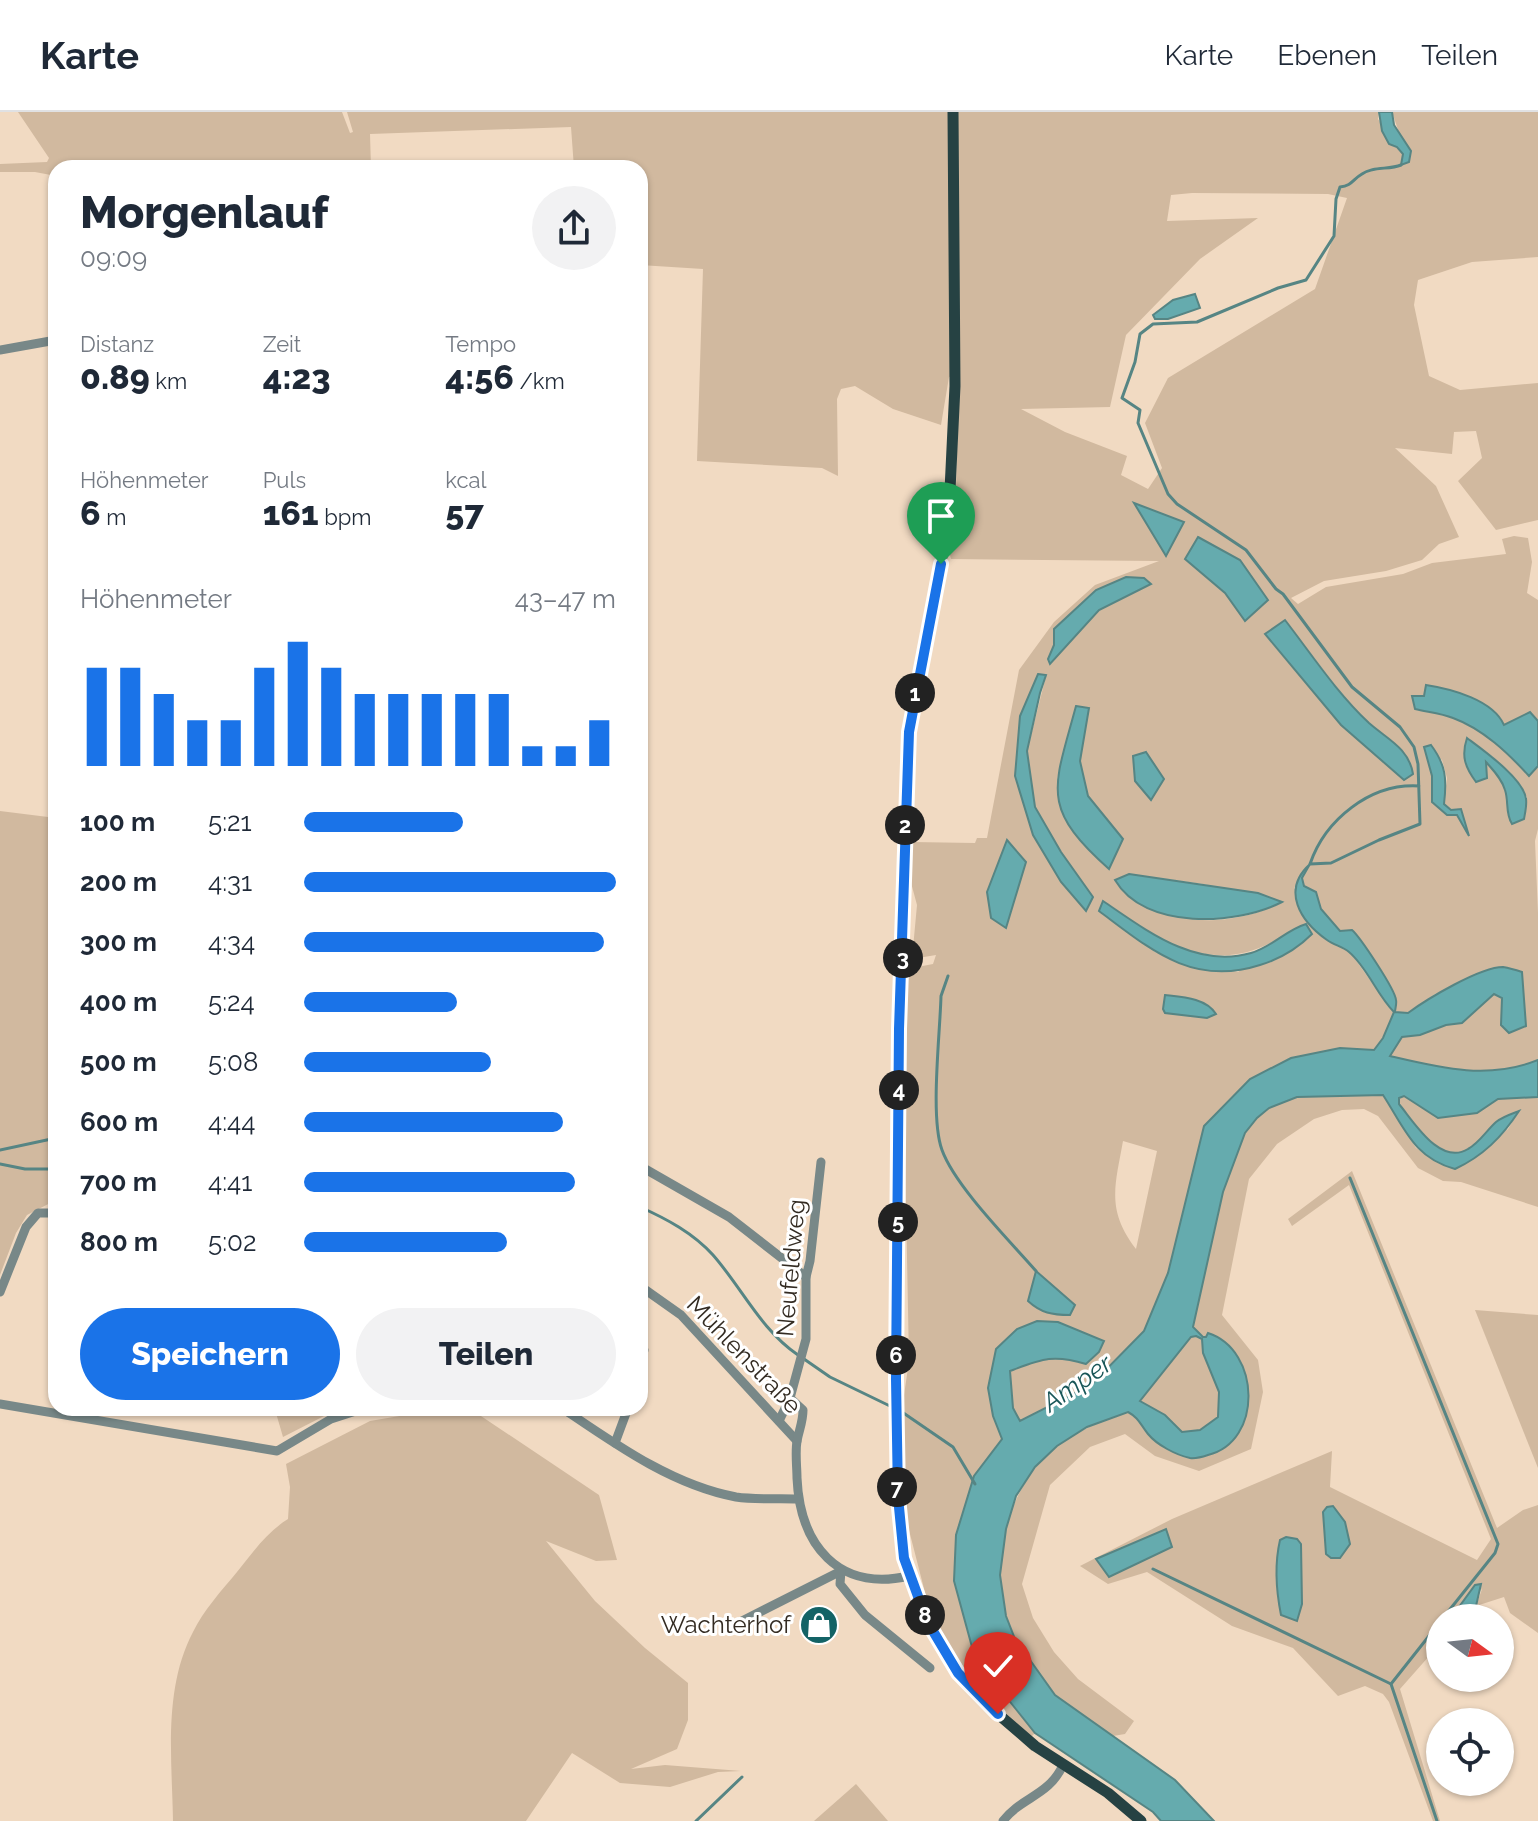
<!DOCTYPE html>
<html lang="de">
<head>
<meta charset="utf-8">
<style>
  :root { --surface:#fff; --page:#f2f2f3; --text:#1f2937; --muted:#747a83; --line:#e0e1e3; --accent:#1a73e8 }
  body { margin:0; font-family:Raleway,sans-serif; background:var(--page); color:var(--text); height:100vh; display:flex; flex-direction:column; font-size:30px; white-space:nowrap }
  * { box-sizing:border-box; margin:0 }
  p { font-size:26px; color:var(--muted) }
  .icon { flex:none; width:44px; height:44px; fill:none; stroke:currentColor; stroke-width:2; stroke-linecap:round; stroke-linejoin:round }
  .map { position:relative; flex:1; overflow:hidden }
  .drawer { position:absolute; left:48px; top:48px; width:600px; height:1256px; display:flex; flex-direction:column; background:var(--surface); border-radius:24px; box-shadow:0 2px 6px #0004 }
  .drawer>* { flex:none }
  .needle { width:52px; rotate:105deg }
  .fabs { position:absolute; left:1426px; top:1492px; display:grid; gap:16px }
  .fabs a { display:grid; place-items:center; width:88px; height:88px; border-radius:50%; background:var(--surface); box-shadow:0 2px 6px #0004; font-size:40px }
  .pin { position:absolute; display:grid; place-items:center; width:68px; height:68px; color:#fff; margin:-82px -34px; border-radius:50% 50% 50% 0; rotate:-45deg; box-shadow:0 0 8px #0007 }
  .pin .icon { rotate:45deg }
  .km { position:absolute; width:40px; height:40px; margin:-20px; border-radius:50%; background:#222; color:#fff; font-size:22px; line-height:40px; text-align:center }
  .round { display:grid; place-items:center; flex:none; width:84px; height:84px; border-radius:42px; background:var(--page) }
  .headline { display:flex; align-items:center; justify-content:space-between; height:136px; padding:0 32px }
  h1 { font-size:44px; font-weight:800; line-height:60px }
  .metrics { display:grid; grid-template-columns:repeat(3,1fr); gap:12px; height:136px; padding:8px 32px }
  .metrics div { display:grid; align-content:center }
  .metrics b { font-size:34px; font-weight:800 }
  .metrics small { font-size:22px; font-weight:400 }
  .metrics p { font-size:22px }
  .chart { height:224px; padding:16px 32px }
  .chart p { display:flex; justify-content:space-between }
  .chart svg { width:100%; height:144px; margin-top:8px; stroke:var(--accent); stroke-width:6 }
  .cta { display:flex; gap:16px; margin-top:auto; padding:16px 32px }
  .cta a { flex:1; height:92px; border-radius:48px; background:var(--accent); color:#fff; font-size:32px; font-weight:800; line-height:92px; text-align:center }
  .cta a+a { background:var(--page); color:var(--text) }
  ul { padding:0 32px; list-style:none; font-size:26px }
  li { display:grid; grid-template-columns:128px 96px 1fr; align-items:center; height:60px }
  li i { height:20px; border-radius:10px; background:var(--accent) }
  header { display:flex; align-items:center; gap:48px; box-sizing:border-box; height:112px; padding:0 40px; background:var(--surface); border-bottom:2px solid var(--line) }
  header strong { font-size:38px }
  nav { display:flex; gap:44px; margin-inline-start:auto; font-size:28px }
  .map>svg:first-child { display:block }
  .green { fill:#d1b99f; fill-rule:evenodd }
  .water { fill:#65abae; stroke:#568584; stroke-width:2; fill-rule:evenodd }
  .lines { fill:none; stroke-linecap:round; stroke-linejoin:round }
  .stream { stroke:#568584; stroke-width:3 }
  .minor { stroke:#788888; stroke-width:9 }
  .major { stroke:#264243; stroke-width:11 }
  .route-casing { stroke:#fff; stroke-width:16 }
  .route { stroke:#1a73e8; stroke-width:10 }
  .labels { text-anchor:middle; stroke-width:6; stroke-linejoin:round; paint-order:stroke }
  .street-label { font-size:24px; fill:#332b22; stroke:#fff }
  .poi-label { font-size:24px; fill:#332b22; stroke:#fff; text-anchor:end }
  .water-label { font-size:26px; font-style:italic; fill:#195658; stroke:#fff }
</style>
</head>
<body>
<header>
<strong>Karte</strong>
<nav><a>Karte</a><a>Ebenen</a><a>Teilen</a></nav>
</header>
<div class="map">
<svg width="1538" height="1709" viewBox="0 0 1538 1709">
  <rect width="100%" height="100%" fill="#f1dac2"/>
  <g class="green">
    <path d="M18,0H342L350,21L353,20L347,0H1379L1378,7L1403,42L1401,52L1409,50L1392,0H1538V145L1472,150L1418,168L1414,193L1429,264L1460,278L1538,271V408L1496,418L1458,369L1482,346L1476,319L1454,320L1452,342L1395,336L1436,374L1459,425L1439,432L1422,448L1386,459L1324,469L1291,486L1298,492L1326,475L1403,462L1432,451L1506,442L1502,427L1514,424L1528,426L1532,450L1527,481L1538,488V609L1530,600L1504,613C1493,588 1452,577 1426,573L1424,584H1413L1415,597C1427,600 1441,601 1453,606C1483,617 1508,641 1529,664L1538,654V717L1535,729L1538,801V948C1528,951 1518,956 1508,958C1470,967 1427,953 1389,944L1402,925L1420,923L1446,913L1462,911L1494,881L1502,886L1501,913L1509,921L1526,914L1523,884L1477,862L1456,874L1435,882L1408,901L1394,900L1383,926L1374,938L1340,936L1291,946L1250,967L1204,1014L1168,1161L1144,1219L1091,1273L1020,1310L1013,1296L1010,1259C1042,1247 1053,1242 1086,1251L1017,1217L993,1304L1003,1327L974,1364L975,1546L1035,1621L1030,1626L967,1561L931,1504L900,1383L903,1290L909,1249L905,1040L907,857L933,852L936,843L912,847L917,793L910,767L912,730L975,731L977,726H987L1019,558L1054,510L1095,473L1159,449L951,447L949,439L956,378L959,264L949,265L941,313L893,297L855,274L841,277L837,287L838,364L822,356L697,349L703,157L640,153V56H574L571,15L370,22L371,56H56V64L35,60H0V52L47,50L49,46ZM1192,81L1328,82L1347,86L1315,177L1168,266L1145,311L1162,356L1148,377L1121,363L1127,344L1065,320L1021,297L1110,295L1126,223L1200,147L1258,106L1167,109L1171,83ZM1198,426L1240,448L1245,508L1225,481L1185,447ZM1126,465L1150,472L1099,498L1050,551L1048,547L1054,533ZM1285,509L1347,588L1413,661L1404,668L1341,613L1265,523ZM1046,564L1027,639L1035,695L1061,740L1033,723L1020,603ZM1076,594L1089,596L1080,649L1088,684L1123,727L1057,667ZM1424,636L1442,648L1447,666L1444,692L1451,698H1461L1466,719L1457,702L1432,690V664ZM1492,644L1516,669L1527,685L1524,707L1513,712C1505,701 1509,689 1505,678C1501,666 1493,657 1485,649ZM1007,729L1006,815L992,806L987,780ZM1308,756L1302,766L1304,774L1316,780L1321,797L1391,875L1388,893L1350,840L1326,828L1294,776ZM1129,762L1203,772L1281,791C1252,805 1214,813 1182,805C1164,801 1133,778 1115,768ZM1103,789C1117,797 1130,808 1143,817C1198,851 1245,854 1297,814L1238,860L1155,840ZM1123,1029L1157,1039L1136,1137C1106,1098 1115,1074 1123,1029Z"/>
    <path d="M0,699L56,706V1088L27,1103L16,1121L0,1163Z"/>
    <path d="M1383,983L1416,1036L1455,1057L1508,1017L1518,1000C1494,1009 1490,1017 1473,1034C1444,1059 1414,1011 1399,992L1398,986L1404,984L1438,1006L1477,1001L1498,987L1538,985V1095L1461,1070L1443,1069L1418,1056L1378,1004L1364,997L1342,998L1314,1007L1277,1032L1249,1067L1222,1203L1258,1248L1263,1280L1251,1337L1199,1359L1155,1344L1125,1322L1090,1335L1050,1373L1022,1472L1033,1506L1054,1540L1078,1567L1134,1609L1125,1622L1113,1624C1094,1611 1069,1598 1053,1581C1034,1560 1012,1531 1006,1503C991,1443 1008,1375 1056,1335C1078,1318 1102,1309 1128,1300L1140,1307L1148,1323L1239,1322L1206,1225L1197,1221L1193,1215L1223,1080L1245,1021L1257,1006L1269,996L1297,985Z"/>
    <path d="M1352,1059L1497,1416L1523,1398L1538,1393V1521L1510,1501L1504,1485L1476,1494L1482,1477L1451,1506H1440V1519L1432,1528L1438,1534L1400,1577L1440,1709H1433L1389,1590L1383,1582L1365,1574L1338,1584L1293,1536L1232,1514L1147,1460L1108,1472L1080,1454L1172,1407L1332,1339L1330,1375L1477,1448L1491,1427L1349,1073L1292,1114L1288,1107Z"/>
    <path d="M1475,1198L1538,1203V1356Z"/>
    <path d="M1196,1224L1202,1227L1203,1241L1219,1280L1218,1306L1200,1318L1182,1320L1165,1303L1139,1290L1191,1225Z"/>
    <path d="M284,1296H334L328,1302L283,1325L276,1301Z"/>
    <path d="M432,1296H469L599,1383L617,1448L596,1449L546,1429L595,1489L645,1536L688,1571V1608L677,1637L631,1657L665,1653L741,1659L718,1660L670,1675L620,1671L572,1641L526,1709H173C172,1647 163,1577 193,1520C203,1499 222,1478 237,1460C253,1440 267,1420 288,1407L290,1375L286,1352L370,1309L423,1300Z"/>
    <path d="M856,1672L888,1709H814Z"/>
  </g>
  <g class="water">
    <path d="M1379,0H1392L1394,13L1411,39L1409,50L1401,53L1403,42L1397,35L1389,32L1382,19Z"/>
    <path d="M1195,182L1200,196L1168,207H1155L1153,203L1173,188Z"/>
    <path d="M1134,391L1184,410L1166,444Z"/>
    <path d="M1198,425L1240,448L1268,488L1245,509L1225,481L1185,447Z"/>
    <path d="M1126,465L1144,466L1151,472L1099,498L1050,552L1048,547L1054,533V517L1096,478Z"/>
    <path d="M1285,508C1312,543 1337,581 1369,611C1387,627 1409,636 1413,662L1404,668L1341,613L1265,522Z"/>
    <path d="M1038,562L1046,563L1040,581L1027,639L1035,695L1061,740L1093,785L1086,799L1061,770L1033,723L1015,664L1020,604Z"/>
    <path d="M1426,573C1452,577 1493,588 1504,613L1530,600L1538,609V654L1529,664C1508,641 1483,617 1453,606C1441,601 1427,600 1415,597L1412,584H1424Z"/>
    <path d="M1076,594L1089,596L1080,649L1088,684L1123,727L1109,757C1039,695 1054,676 1076,594Z"/>
    <path d="M1467,626C1483,638 1524,667 1526,687C1527,693 1525,701 1524,707L1512,712C1505,701 1509,690 1505,678C1502,667 1493,658 1486,650L1487,666L1476,670C1465,655 1461,644 1467,626Z"/>
    <path d="M1431,633C1446,653 1447,667 1444,692L1451,698L1461,697L1469,724L1457,703H1447L1432,690V664L1424,635Z"/>
    <path d="M1146,640L1164,667L1151,688L1135,669L1133,644Z"/>
    <path d="M1007,728L1026,750L1006,816L991,806L987,780Z"/>
    <path d="M1310,752L1302,766L1304,774L1316,780L1321,797L1340,819L1352,818C1360,825 1395,877 1396,888C1397,891 1395,897 1395,900L1408,901C1427,887 1480,855 1503,855C1509,856 1516,858 1522,860L1526,914L1509,921L1501,913L1502,886L1494,882L1462,911L1446,913L1420,923L1402,925L1390,944C1441,956 1488,968 1538,948V985L1498,987L1477,1001L1438,1006L1404,984L1399,986V992C1414,1010 1440,1054 1468,1037C1479,1031 1487,1018 1496,1010C1502,1005 1511,1002 1519,999C1502,1025 1483,1044 1455,1057C1414,1046 1405,1017 1383,983L1297,985L1269,996L1257,1006L1245,1021L1223,1080L1193,1215L1203,1225H1206L1208,1221C1261,1238 1263,1330 1208,1343C1202,1345 1196,1347 1190,1346C1176,1343 1157,1333 1148,1322C1140,1312 1139,1306 1128,1300L1087,1315L1057,1334L1035,1355L1016,1384L1006,1417L1000,1463L1006,1504L1015,1527L1055,1583L1175,1668L1214,1709H1161L1153,1700L1035,1621L975,1546L954,1469L956,1423L974,1364L1002,1327L993,1304L988,1276L996,1237L1017,1217L1037,1209L1058,1210L1104,1229L1099,1240L1086,1252C1053,1242 1042,1247 1010,1259L1013,1296L1020,1309L1091,1273L1144,1219L1168,1161L1204,1014L1250,967L1291,946L1340,936L1374,938L1383,926L1394,900C1377,883 1367,855 1349,840C1343,835 1334,833 1327,828C1300,809 1281,778 1310,752ZM1196,1224L1202,1227L1203,1241L1219,1280L1218,1305L1200,1318L1182,1320L1165,1303L1140,1289L1191,1225Z"/>
    <path d="M1129,762L1258,781L1282,790C1237,813 1145,819 1115,768Z"/>
    <path d="M1103,789C1146,818 1195,857 1251,841C1272,835 1286,818 1306,812L1312,822C1297,837 1280,847 1260,853C1192,875 1150,837 1099,799Z"/>
    <path d="M1165,883C1183,885 1206,886 1216,902L1207,906L1165,901L1163,897Z"/>
    <path d="M1036,1159L1075,1193L1070,1203C1052,1203 1041,1201 1028,1189Z"/>
    <path d="M1333,1394L1345,1410L1350,1432L1340,1446H1331L1326,1442L1323,1400L1327,1395Z"/>
    <path d="M1166,1417L1172,1435L1109,1465L1096,1447Z"/>
    <path d="M1286,1425L1297,1427L1301,1432L1302,1492L1297,1509L1281,1503C1276,1478 1274,1454 1280,1428Z"/>
    <path d="M1481,1472L1476,1494L1468,1506H1451L1475,1473Z"/>
  </g>
  <g class="lines">
    <g class="stream">
      <path d="M1401,53C1389,58 1373,54 1362,62C1353,67 1352,74 1340,75L1336,87L1334,124L1306,168L1278,176L1197,210L1153,212L1140,222L1135,250L1122,286L1140,298L1138,311L1168,382L1177,392L1246,438L1276,477L1283,482L1352,575L1400,615L1414,635L1418,652L1420,712L1379,728L1331,751L1310,752C1325,708 1370,671 1419,674"/>
      <path d="M948,864L941,884C940,923 930,1005 942,1038C955,1074 1009,1128 1036,1159"/>
      <path d="M0,1038L56,1026"/>
      <path d="M0,1052L25,1057H56"/>
      <path d="M1350,1066L1498,1432L1495,1441L1443,1506"/>
      <path d="M640,1095C667,1107 693,1121 713,1143C742,1176 761,1218 798,1243"/>
      <path d="M804,1247L830,1265L892,1295"/>
      <path d="M902,1300L953,1335L975,1372"/>
      <path d="M1153,1457L1391,1572"/>
      <path d="M696,1709L742,1665"/>
      <path d="M1437,1709L1391,1572L1440,1510"/>
    </g>
    <g class="minor">
      <path d="M0,238L56,228"/>
      <path d="M640,1054L729,1105L806,1165"/>
      <path d="M640,1174L681,1203L797,1329"/>
      <path d="M0,1180L26,1115L38,1101H56"/>
      <path d="M640,1230L644,1238L640,1254"/>
      <path d="M790,1286L803,1298C803,1310 799,1318 797,1329C795,1341 797,1355 797,1366C800,1433 838,1480 909,1464"/>
      <path d="M0,1292L277,1339L331,1307L365,1296"/>
      <path d="M562,1296C615,1332 672,1373 736,1385C756,1388 778,1386 798,1387"/>
      <path d="M779,1309L790,1286L806,1227V1165L810,1149L821,1050"/>
      <path d="M615,1331L628,1296"/>
      <path d="M841,1459L840,1472L865,1503L930,1556"/>
      <path d="M740,1510L841,1459"/>
      <path d="M1003,1709C1021,1685 1049,1684 1063,1653"/>
    </g>
    <path class="major" d="M953,0L955,274L950,378L943,439L909,620L904,739L899,917L896,1267L901,1427L909,1464L927,1509L958,1561L998,1602L1035,1634L1108,1681L1141,1709"/>
  </g>
  <g class="lines">
    <g class="route-casing">
      <path id="route" d="M941,452L909,620L899,917L896,1267L898,1385L904,1446L927,1509L958,1561L998,1602"/>
    </g>
    <use href="#route" class="route"/>
  </g>
  <defs>
    <g id="shop-disc" transform="scale(2)"><circle r="9.5" fill="#136366" stroke="#fff"/><path d="M-5-2.5h2.3a2.7 3.5 0 0 1 5.4 0H5L5.5 6h-11ZM-1.5-2.5h3a1.5 2.3 0 0 0-3 0Z" fill="#fff"/></g>
  </defs>
  <g fill-rule="evenodd">
    <use href="#shop-disc" x="819" y="1513"/>
  </g>
  <g class="labels">
    <g class="street-label">
      <text transform="translate(791 1156) rotate(-85)" y="8">Neufeldweg</text>
      <text transform="translate(744 1243) rotate(46)" y="8">Mühlenstraße</text>
    </g>
    <g class="poi-label">
      <text x="791" y="1521">Wachterhof</text>
    </g>
    <g class="water-label">
      <text transform="translate(1077 1271) rotate(-35)" y="9">Amper</text>
    </g>
  </g>
</svg>
<div class="fabs">
<a><svg class="needle" viewBox="-14 -14 28 28"><path d="M0-13l5 13h-10z" fill="#e53935"/><path d="M0 13l5-13h-10z" fill="#747a83"/></svg></a>
<a><svg class="icon" aria-label="locate" viewBox="0 0 24 24"><circle cx="12" cy="12" r="6"/><path d="M12 2v4M12 18v4M2 12h4M18 12h4"/></svg></a>
</div>
<div class="pin" style="left:941px;top:452px;background:#1e9e55"><svg class="icon" aria-label="arrive" viewBox="0 0 24 24"><path d="M6 21V4h12l-3 4 3 4H6"/></svg></div>
<div class="pin" style="left:998px;top:1602px;background:#d93025"><svg class="icon" aria-label="check" viewBox="0 0 24 24"><path d="M5 12l5 5 9-10"/></svg></div>
<b class="km" style="left:915px;top:581px">1</b>
<b class="km" style="left:905px;top:713px">2</b>
<b class="km" style="left:903px;top:846px">3</b>
<b class="km" style="left:899px;top:978px">4</b>
<b class="km" style="left:898px;top:1110px">5</b>
<b class="km" style="left:896px;top:1243px">6</b>
<b class="km" style="left:897px;top:1375px">7</b>
<b class="km" style="left:925px;top:1503px">8</b>
<section class="drawer">
<div class="headline"><div><h1>Morgenlauf</h1><p>09:09</p></div><a class="round"><svg class="icon" aria-label="share" viewBox="0 0 24 24"><path d="M12 15V3M7 8l5-5 5 5M5 13v7h14v-7"/></svg></a></div>
<div class="metrics">
<div><p>Distanz</p><b>0.89<small> km</small></b></div>
<div><p>Zeit</p><b>4:23</b></div>
<div><p>Tempo</p><b>4:56<small> /km</small></b></div>
</div>
<div class="metrics">
<div><p>Höhenmeter</p><b>6<small> m</small></b></div>
<div><p>Puls</p><b>161<small> bpm</small></b></div>
<div><p>kcal</p><b>57</b></div>
</div>
<div class="chart"><p><span>Höhenmeter</span>43–47 m</p>
<svg viewBox="0 0 160 44" preserveAspectRatio="none"><path d="M5 44V14M15 44V14M25 44V22M35 44V30M45 44V30M55 44V14M65 44V6M75 44V14M85 44V22M95 44V22M105 44V22M115 44V22M125 44V22M135 44V38M145 44V38M155 44V30"/></svg>
</div>
<ul>
<li><b>100 m</b>5:21<i style="width:51%"></i></li>
<li><b>200 m</b>4:31<i style="width:100%"></i></li>
<li><b>300 m</b>4:34<i style="width:96%"></i></li>
<li><b>400 m</b>5:24<i style="width:49%"></i></li>
<li><b>500 m</b>5:08<i style="width:60%"></i></li>
<li><b>600 m</b>4:44<i style="width:83%"></i></li>
<li><b>700 m</b>4:41<i style="width:87%"></i></li>
<li><b>800 m</b>5:02<i style="width:65%"></i></li>
</ul>
<div class="cta"><a>Speichern</a><a>Teilen</a></div>
</section>
</div>
</body>
</html>
